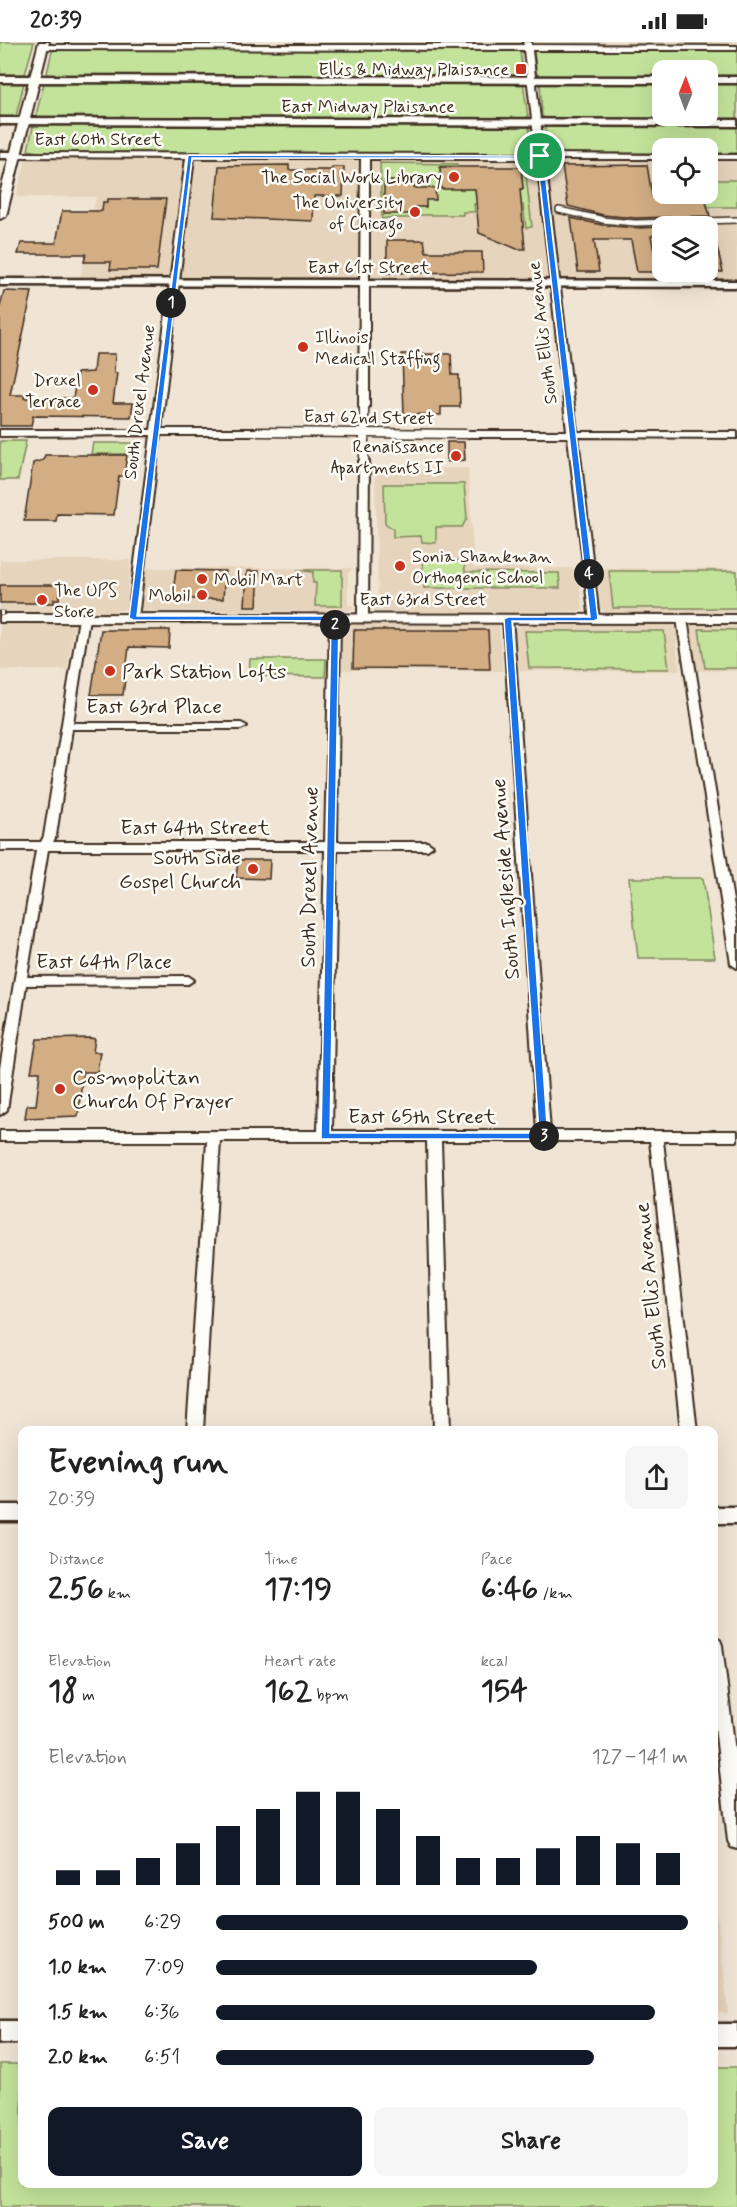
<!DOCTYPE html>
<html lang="en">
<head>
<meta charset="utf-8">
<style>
  :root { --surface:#fff; --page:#f6f6f6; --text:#222; --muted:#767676; --accent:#111827 }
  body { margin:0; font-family:Mynerve,sans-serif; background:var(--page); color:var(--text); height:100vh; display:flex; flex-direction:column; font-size:22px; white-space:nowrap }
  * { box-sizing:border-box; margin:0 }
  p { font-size:20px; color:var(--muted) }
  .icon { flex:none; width:33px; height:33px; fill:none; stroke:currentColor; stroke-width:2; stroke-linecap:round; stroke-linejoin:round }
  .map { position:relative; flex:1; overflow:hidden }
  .panel { position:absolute; left:18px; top:1384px; width:700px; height:762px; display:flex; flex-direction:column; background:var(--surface); border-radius:12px; box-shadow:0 6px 24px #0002 }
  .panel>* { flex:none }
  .needle { width:39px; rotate:1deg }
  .tools { position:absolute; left:652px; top:18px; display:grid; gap:12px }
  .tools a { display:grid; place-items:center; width:66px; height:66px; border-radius:12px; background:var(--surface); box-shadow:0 6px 24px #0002; font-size:30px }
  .pin { position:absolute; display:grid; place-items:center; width:51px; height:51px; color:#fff; margin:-26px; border:3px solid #fff; border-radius:50%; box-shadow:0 2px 6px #0007 }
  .km { position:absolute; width:30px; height:30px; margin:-15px; border-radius:50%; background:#222; color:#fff; font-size:16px; line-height:30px; text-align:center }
  .round { display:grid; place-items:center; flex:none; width:63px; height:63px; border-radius:12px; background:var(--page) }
  .overview { display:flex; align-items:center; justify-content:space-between; height:102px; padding:0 30px }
  h1 { font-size:33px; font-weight:700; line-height:45px }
  .figures { display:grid; grid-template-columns:repeat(3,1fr); gap:9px; height:102px; padding:6px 30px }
  .figures div { display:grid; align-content:center }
  .figures b { font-size:30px; font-weight:700 }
  .figures small { font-size:16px; font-weight:400 }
  .figures p { font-size:16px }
  .chart { height:168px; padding:12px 30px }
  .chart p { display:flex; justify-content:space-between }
  .chart svg { width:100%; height:108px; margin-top:6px; stroke:var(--accent); stroke-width:6 }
  .action { display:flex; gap:12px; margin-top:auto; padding:12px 30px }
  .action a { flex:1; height:69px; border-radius:12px; background:var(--accent); color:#fff; font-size:24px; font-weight:700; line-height:69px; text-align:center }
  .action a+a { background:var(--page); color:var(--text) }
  ul { padding:0 30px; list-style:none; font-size:20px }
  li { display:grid; grid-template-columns:96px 72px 1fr; align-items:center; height:45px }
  li i { height:15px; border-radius:8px; background:var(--accent) }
  .status { display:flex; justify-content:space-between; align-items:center; height:42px; padding:0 30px; background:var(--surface); direction:ltr }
  .status svg { height:16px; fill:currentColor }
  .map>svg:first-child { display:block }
  .built { fill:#e7d4bd; fill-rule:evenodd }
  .green { fill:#c3e39b; stroke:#7f865c; stroke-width:1.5 }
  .building { fill:#d3ae85; stroke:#3b2a1e; stroke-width:1.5 }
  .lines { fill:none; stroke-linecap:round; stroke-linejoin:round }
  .pedestrian-far1-casing { stroke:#3b2a1e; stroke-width:8 }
  .pedestrian-casing { stroke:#3b2a1e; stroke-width:11 }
  .minor-casing { stroke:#3b2a1e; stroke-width:4 }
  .tertiary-casing { stroke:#3b2a1e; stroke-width:5 }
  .secondary-casing { stroke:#3b2a1e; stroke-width:4 }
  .pedestrian-far1 { stroke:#fdfcf7; stroke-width:5 }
  .pedestrian { stroke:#fdfcf7; stroke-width:8 }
  .minor { fill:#fdfcf7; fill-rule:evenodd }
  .tertiary { fill:#fdfcf7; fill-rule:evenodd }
  .secondary { fill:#fdfcf7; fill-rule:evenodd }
  .rail-casing { stroke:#3b2a1e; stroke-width:5 }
  .rail { stroke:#fdfcf7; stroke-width:4; stroke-dasharray:10; stroke-linecap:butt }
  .route { fill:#1a73e8; stroke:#fff; stroke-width:1.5; fill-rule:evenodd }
  .poi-dot { fill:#c8321e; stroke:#fdfcf7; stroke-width:2 }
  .labels { text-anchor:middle; stroke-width:5; stroke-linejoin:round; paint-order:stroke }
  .far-poi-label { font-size:18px; fill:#3b2a1e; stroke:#fdfcf7; text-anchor:end }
  .far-street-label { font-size:18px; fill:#3b2a1e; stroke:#fdfcf7 }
  .poi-label { font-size:21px; fill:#3b2a1e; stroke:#fdfcf7; text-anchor:start }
  .street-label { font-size:21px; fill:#3b2a1e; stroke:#fdfcf7 }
</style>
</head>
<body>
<div class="status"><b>20:39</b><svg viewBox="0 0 49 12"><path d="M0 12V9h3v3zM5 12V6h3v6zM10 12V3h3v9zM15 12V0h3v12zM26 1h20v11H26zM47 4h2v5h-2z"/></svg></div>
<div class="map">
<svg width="737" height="2165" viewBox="0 0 737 2165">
  <rect width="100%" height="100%" fill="#f0e5d5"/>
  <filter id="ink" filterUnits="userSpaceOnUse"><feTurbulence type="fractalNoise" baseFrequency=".0167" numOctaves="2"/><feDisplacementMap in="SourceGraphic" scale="12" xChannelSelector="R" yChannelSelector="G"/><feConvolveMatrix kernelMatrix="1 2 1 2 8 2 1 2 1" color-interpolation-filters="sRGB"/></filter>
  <g filter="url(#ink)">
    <g class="built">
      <path d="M87,0H737V2Z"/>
      <path d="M26,116L663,117V152H708V117H737V238L80,237L96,155H16ZM663,184H708V230H663Z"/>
      <path d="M468,426L474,526H578L583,569L490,571L372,569V563L378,559L375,435L368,429L370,427Z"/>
      <path d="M0,518H131L127,567L103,571L0,569Z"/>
      <path d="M144,526H353L348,531V563L354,564V566L347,569L315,571L309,569H144L141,566Z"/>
      <path d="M596,526L737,527V570L665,572L605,570L601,567Z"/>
      <path d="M64,580H73L77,583L73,589L67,628H0V582H59Z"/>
      <path d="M689,581L737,583V629H696L692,599L689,597Z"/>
      <path d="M344,582L499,583L503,629L340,628L341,585Z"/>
      <path d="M522,583H673L677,586L679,597L676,599L680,629H518L515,586Z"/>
      <path d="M714,1841L728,1971H714Z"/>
    </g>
    <g class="green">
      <path d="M0,0H34L25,32L0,33Z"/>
      <path d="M58,7L516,8L520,9L523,33L513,36L48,33L47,31L52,9Z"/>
      <path d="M538,8H737V34H708V28H663V34L541,35L537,34L534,9Z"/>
      <path d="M0,40L24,41L16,74L0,76Z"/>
      <path d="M47,40H523L528,75L517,78L39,76L36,73L44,41Z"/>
      <path d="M540,40L663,41V74H708V41H737V77L547,78L542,74Z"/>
      <path d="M40,82H526L529,84L532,109L527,111L39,110L28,108L33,84Z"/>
      <path d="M545,83L737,84V111H708V106H663V111H551L547,109Z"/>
      <path d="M380,121L457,122V124H440L441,146L523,147L521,125H525L532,185L526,186L523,163L474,162L475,170H463V173H418L414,176H385L382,178Z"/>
      <path d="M708,138H737V165H707L704,152H708Z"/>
      <path d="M0,399H26L18,438H0Z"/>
      <path d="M93,401H132L130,412H91Z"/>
      <path d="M384,442H464L467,476L462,485H436V501L422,500L421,494L393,495V487L385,481Z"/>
      <path d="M422,516L464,519L465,530L559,531L560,546H424Z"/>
      <path d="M342,528V564H315L316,541H313V530L297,528Z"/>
      <path d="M609,529H737V566H613Z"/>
      <path d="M699,587L737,588V626H705Z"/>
      <path d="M525,589H664L669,627L529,626Z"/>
      <path d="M250,617H326L325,635L249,634Z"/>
      <path d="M629,836H703L715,916H638Z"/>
      <path d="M0,2022H22V2142H714V2025H737V2165H0Z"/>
    </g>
    <g class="building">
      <path d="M289,123V128H332V125H344L343,154H314L313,179L214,175L219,124Z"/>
      <path d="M647,123L652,154L704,152L710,174L635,176L603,173L568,164L562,124Z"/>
      <path d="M440,125H521L523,147H520L525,207H517L479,191L475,147H441Z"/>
      <path d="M384,139H414V146H435L436,158H426V165H415V172H384Z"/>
      <path d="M108,157H166L157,228H110L111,220H84L86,212H18L21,201H56L62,169H102L103,160H107Z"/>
      <path d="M571,176L602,183L635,186L663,185V191L651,194L658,230H637L631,198H594L599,230H578Z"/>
      <path d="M708,188H713L723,230H708Z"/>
      <path d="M387,198H424L426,210H482L483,230L387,231Z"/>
      <path d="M4,249L32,250L10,353H25L24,356H73L77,331L93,330L95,312H115L114,331H117L113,361H133L131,375L33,374L31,384H0V265Z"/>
      <path d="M402,312H451L452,333H459L460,365H441V373L404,372Z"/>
      <path d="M447,400H464L465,418L447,420Z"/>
      <path d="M45,413H127L124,434H119L114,473L57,472L56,479H24L33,421L43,418Z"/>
      <path d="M176,528L225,529L223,557H172Z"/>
      <path d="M247,529H259L257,564H245Z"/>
      <path d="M0,543H61L59,557H54V561H0Z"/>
      <path d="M101,588H170L169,606L129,605L123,653H91Z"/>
      <path d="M354,588H488L490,627L353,626Z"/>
      <path d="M238,818H270L269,837L236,836Z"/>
      <path d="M91,996L95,997L93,1010H100L97,1030H83L78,1074L25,1076L27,1063H36L40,1030H31L37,997Z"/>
    </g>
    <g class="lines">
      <g class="pedestrian-far1-casing">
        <g id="pedestrian-far1">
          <path d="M559,168L600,177"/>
          <path d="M602,178L635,181L737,178"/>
        </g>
      </g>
      <g class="pedestrian-casing">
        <g id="pedestrian">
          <path d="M364,365V419"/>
          <path d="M258,390L466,392"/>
        </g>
      </g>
      <g class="minor-casing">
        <g id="minor">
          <path d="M523,0H531V3L737,4V8H532L544,112L663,113V117H545L577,390H737V396L578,395L599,577L598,579H590L568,395H466L461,392L466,389H567L537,117H369V365L364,368L359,365L361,116H194L161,387H258L263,390L258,393H160L138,576L133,579L129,578L128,576L151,393L0,394V388H151L186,116L15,115L11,113L12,111L536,112L524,8L43,7L39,5L43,3H524Z"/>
          <rect x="708" y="113" width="29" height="4"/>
          <path d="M364,416L369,419L368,577L363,580L358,577L359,419Z"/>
          <path d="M84,573L89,576L73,681H241L247,684L241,687H72L56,794L53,800H325L330,577L335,574L340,577L337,800H427L433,804L427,808H337L332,1089H537L503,577L504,575H512L550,1089H737V1099H663L697,1389H681L650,1099H441L450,1389H434L427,1099H220L203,1389H187L207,1099H0V1089H318L325,808H48L27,935L188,934L194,938L188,942L26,943L7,1068L0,1073V1026L36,808H0V800H41L44,794L79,576Z"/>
          <path d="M682,574L687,577L737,883V926L731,922L677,577Z"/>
          <path d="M714,1596L720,1598L722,1603L737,1726V1807L731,1805L728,1799L714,1675Z"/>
        </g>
      </g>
      <g class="tertiary-casing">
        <g id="tertiary">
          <path d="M0,34L663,35V41L0,40Z"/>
          <rect x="708" y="35" width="29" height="6"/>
          <path d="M0,76L737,78V84L0,82Z"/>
          <path d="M0,110H15L20,113L15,116H0Z"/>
          <path d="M0,237L737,239V245L0,243Z"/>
          <rect x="0" y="1463" width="22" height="16"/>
          <rect x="714" y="1465" width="23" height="16"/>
          <rect x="0" y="1979" width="22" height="22"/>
          <rect x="714" y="1982" width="23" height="22"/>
        </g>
      </g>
      <g class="secondary-casing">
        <g id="secondary">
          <path d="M39,0H49L6,174L0,177V152Z"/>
          <path d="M0,572L737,573V581L0,580Z"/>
        </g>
      </g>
      <use href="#pedestrian-far1" class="pedestrian-far1"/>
      <use href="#pedestrian" class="pedestrian"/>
      <use href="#minor" class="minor"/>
      <use href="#tertiary" class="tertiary"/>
      <use href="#secondary" class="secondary"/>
      <g class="rail-casing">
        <path id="rail" d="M0,571H3"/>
      </g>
      <use href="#rail" class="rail"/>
    </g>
  </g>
  <path class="route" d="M188,113L543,114L598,577L594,579H512L548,1097H321L331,579L133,578L129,576ZM192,116H537L590,575H508L504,577L539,1091H330L339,577L335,574H137Z"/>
  <g class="poi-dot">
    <rect x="515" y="21" width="12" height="12" rx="3"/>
    <circle cx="454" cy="135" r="6"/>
    <circle cx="415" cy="170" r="6"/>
    <circle cx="303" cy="305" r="6"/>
    <circle cx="93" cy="348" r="6"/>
    <circle cx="456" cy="414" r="6"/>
    <circle cx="400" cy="524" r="6"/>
    <circle cx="202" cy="537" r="6"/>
    <circle cx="202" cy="553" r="6"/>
    <circle cx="42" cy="558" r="6"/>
    <circle cx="110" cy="629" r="6"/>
    <circle cx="253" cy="827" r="6"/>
    <circle cx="60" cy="1047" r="6"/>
  </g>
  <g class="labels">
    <g class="far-poi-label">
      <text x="509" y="33">Ellis &amp; Midway Plaisance</text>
      <text x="442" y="141">The Social Work Library</text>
      <text x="403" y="166">The University<tspan x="403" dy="21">of Chicago</tspan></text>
      <text x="315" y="301" text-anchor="start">Illinois<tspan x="315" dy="21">Medical Staffing</tspan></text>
      <text x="81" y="344">Drexel<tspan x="81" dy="21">Terrace</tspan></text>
      <text x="444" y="410">Renaissance<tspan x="444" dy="21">Apartments II</tspan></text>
      <text x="412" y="520" text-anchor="start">Sonia Shankman<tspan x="412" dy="21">Orthogenic School</tspan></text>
      <text x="214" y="543" text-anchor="start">Mobil Mart</text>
      <text x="54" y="554" text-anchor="start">The UPS<tspan x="54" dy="21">Store</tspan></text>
      <text x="190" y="559">Mobil</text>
    </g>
    <g class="far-street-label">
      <text x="368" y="70">East Midway Plaisance</text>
      <text x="98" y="103">East 60th Street</text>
      <text x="369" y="231">East 61st Street</text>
      <text transform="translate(542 291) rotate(-97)" y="6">South Ellis Avenue</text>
      <text transform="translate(139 360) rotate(-83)" y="6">South Drexel Avenue</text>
      <text transform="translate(369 375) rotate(1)" y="6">East 62nd Street</text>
      <text x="423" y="563">East 63rd Street</text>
    </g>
    <g class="poi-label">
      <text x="122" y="636">Park Station Lofts</text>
      <text x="241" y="822" text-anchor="end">South Side<tspan x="241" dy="24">Gospel Church</tspan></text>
      <text x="72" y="1042">Cosmopolitan<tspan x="72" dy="24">Church Of Prayer</tspan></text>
    </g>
    <g class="street-label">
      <text x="154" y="671">East 63rd Place</text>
      <text x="195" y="792">East 64th Street</text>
      <text transform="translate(309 835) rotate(-89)" y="7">South Drexel Avenue</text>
      <text transform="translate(505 837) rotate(-94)" y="7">South Ingleside Avenue</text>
      <text x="104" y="926">East 64th Place</text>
      <text x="422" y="1081">East 65th Street</text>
      <text transform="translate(650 1244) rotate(-96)" y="7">South Ellis Avenue</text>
    </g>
  </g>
</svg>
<div class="tools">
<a><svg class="needle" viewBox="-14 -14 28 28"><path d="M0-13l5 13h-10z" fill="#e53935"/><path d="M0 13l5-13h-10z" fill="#767676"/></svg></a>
<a><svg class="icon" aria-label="locate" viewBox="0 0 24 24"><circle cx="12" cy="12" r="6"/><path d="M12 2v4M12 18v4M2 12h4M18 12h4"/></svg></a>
<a><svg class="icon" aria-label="layers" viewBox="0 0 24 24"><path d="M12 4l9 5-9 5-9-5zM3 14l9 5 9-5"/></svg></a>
</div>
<div class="pin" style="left:540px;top:114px;background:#1e9e55"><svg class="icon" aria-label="arrive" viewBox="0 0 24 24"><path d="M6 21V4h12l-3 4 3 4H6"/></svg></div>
<b class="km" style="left:171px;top:261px">1</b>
<b class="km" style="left:335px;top:583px">2</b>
<b class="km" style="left:544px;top:1094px">3</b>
<b class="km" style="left:589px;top:532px">4</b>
<section class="panel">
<div class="overview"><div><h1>Evening run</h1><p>20:39</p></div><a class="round"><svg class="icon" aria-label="share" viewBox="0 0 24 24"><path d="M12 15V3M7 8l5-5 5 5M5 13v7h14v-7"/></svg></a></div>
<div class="figures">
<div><p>Distance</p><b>2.56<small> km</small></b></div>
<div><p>Time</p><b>17:19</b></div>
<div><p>Pace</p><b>6:46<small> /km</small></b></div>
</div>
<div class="figures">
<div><p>Elevation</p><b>18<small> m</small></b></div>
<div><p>Heart rate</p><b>162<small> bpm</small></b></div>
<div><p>kcal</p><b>154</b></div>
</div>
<div class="chart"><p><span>Elevation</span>127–141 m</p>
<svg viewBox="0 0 160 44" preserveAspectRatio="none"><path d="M5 44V38M15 44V38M25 44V33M35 44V27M45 44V20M55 44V13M65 44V6M75 44V6M85 44V13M95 44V24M105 44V33M115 44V33M125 44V29M135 44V24M145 44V27M155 44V31"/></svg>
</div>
<ul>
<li><b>500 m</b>6:29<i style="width:100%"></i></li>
<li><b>1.0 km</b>7:09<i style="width:68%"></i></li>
<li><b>1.5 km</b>6:36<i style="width:93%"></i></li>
<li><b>2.0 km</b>6:51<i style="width:80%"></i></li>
</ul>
<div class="action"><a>Save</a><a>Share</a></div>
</section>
</div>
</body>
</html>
